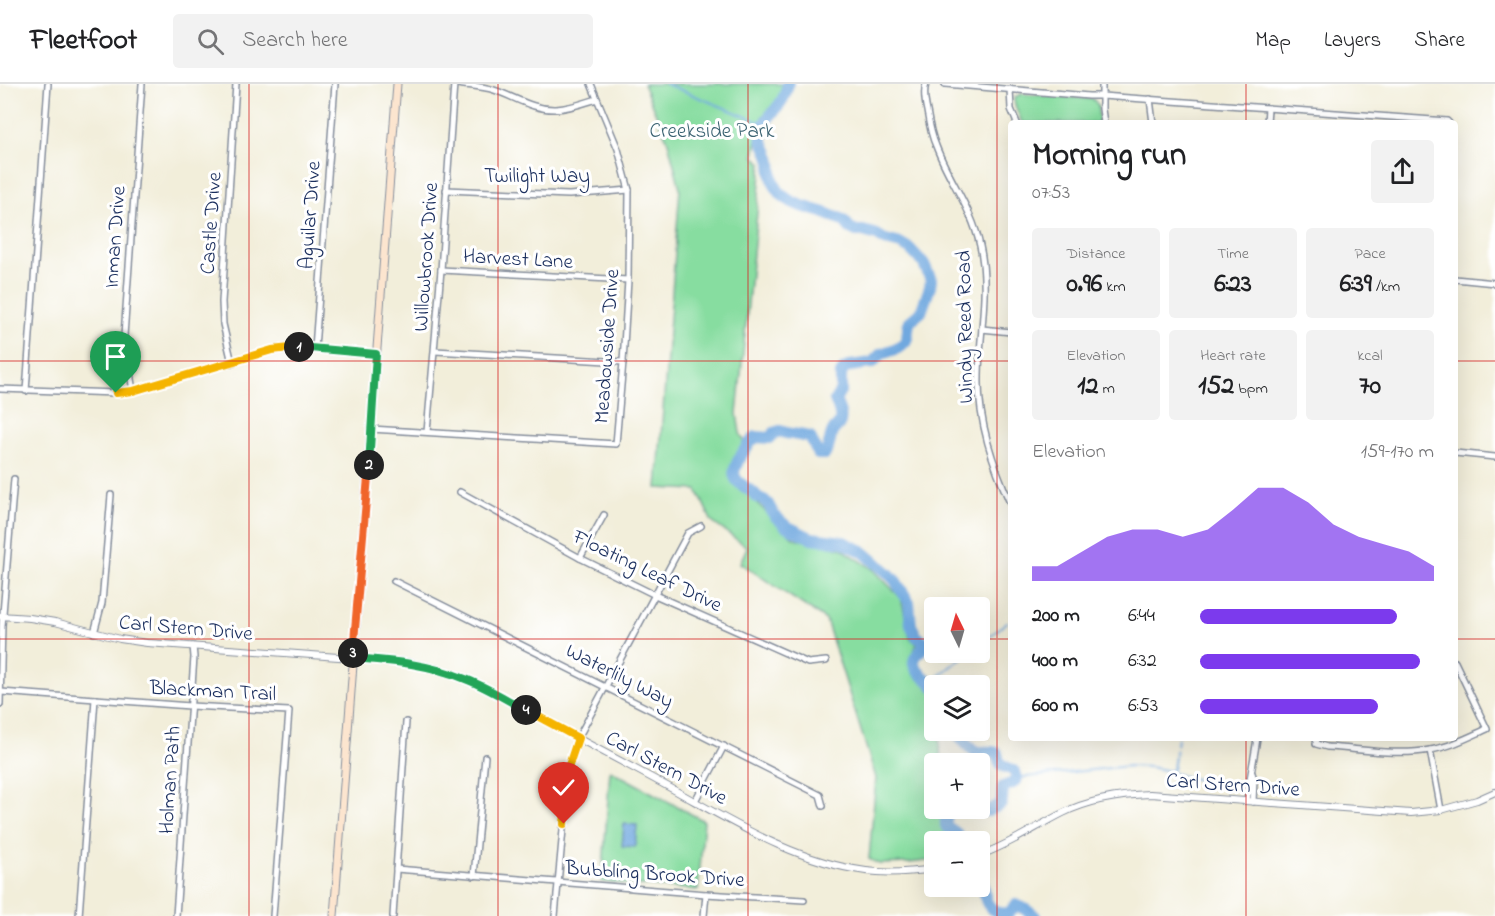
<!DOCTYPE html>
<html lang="en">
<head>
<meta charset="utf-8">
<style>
  :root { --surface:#fff; --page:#f2f2f2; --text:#202124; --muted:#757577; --line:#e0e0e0; --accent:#7c3aed }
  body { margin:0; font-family:"Indie Flower",sans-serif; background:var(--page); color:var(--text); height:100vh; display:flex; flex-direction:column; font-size:22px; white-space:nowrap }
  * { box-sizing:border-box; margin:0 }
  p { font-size:20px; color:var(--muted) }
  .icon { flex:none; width:33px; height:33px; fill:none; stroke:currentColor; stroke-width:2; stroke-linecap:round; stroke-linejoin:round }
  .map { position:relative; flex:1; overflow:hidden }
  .side { position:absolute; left:1008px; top:36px; width:450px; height:621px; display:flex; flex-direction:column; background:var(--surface); border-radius:6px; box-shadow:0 6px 24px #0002 }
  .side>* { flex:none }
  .needle { width:39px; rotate:355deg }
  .buttons { position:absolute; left:924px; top:513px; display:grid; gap:12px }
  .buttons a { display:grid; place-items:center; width:66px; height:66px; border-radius:6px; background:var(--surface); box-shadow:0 6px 24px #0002; font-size:30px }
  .pin { position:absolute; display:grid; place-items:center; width:51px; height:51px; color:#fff; margin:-62px -26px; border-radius:50% 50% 50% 0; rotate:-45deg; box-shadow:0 0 6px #0007 }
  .pin .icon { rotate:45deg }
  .km { position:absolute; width:30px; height:30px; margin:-15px; border-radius:50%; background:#222; color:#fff; font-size:16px; line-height:30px; text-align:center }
  .round { display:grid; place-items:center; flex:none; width:63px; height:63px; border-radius:6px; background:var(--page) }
  .headline { display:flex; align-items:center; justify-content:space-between; height:102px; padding:0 24px }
  h1 { font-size:33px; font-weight:700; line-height:45px }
  .stats { display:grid; grid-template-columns:repeat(3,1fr); gap:9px; height:102px; padding:6px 24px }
  .stats div { display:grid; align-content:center; border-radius:6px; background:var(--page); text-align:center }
  .stats b { font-size:26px; font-weight:700 }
  .stats small { font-size:16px; font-weight:400 }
  .stats p { font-size:16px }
  .chart { height:168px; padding:12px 24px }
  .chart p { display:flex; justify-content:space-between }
  .chart svg { width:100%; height:108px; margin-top:6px; fill:var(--accent); opacity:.7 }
  ul { padding:0 24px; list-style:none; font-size:20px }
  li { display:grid; grid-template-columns:96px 72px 1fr; align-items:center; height:45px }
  li i { height:15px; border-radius:8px; background:var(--accent) }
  header { display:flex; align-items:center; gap:36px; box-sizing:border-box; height:84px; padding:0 30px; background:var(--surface); border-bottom:2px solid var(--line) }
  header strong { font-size:28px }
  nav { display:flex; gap:33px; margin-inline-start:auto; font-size:21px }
  .search { width:420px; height:54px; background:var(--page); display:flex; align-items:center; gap:15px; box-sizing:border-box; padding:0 21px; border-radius:6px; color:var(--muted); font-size:22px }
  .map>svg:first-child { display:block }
  .green { fill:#87dda0; stroke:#51867f; stroke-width:1.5 }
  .water { fill:#6fa8df; stroke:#456c9e; stroke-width:1.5 }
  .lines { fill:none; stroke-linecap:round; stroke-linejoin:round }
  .stream { stroke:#6fa8df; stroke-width:2 }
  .river { stroke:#6fa8df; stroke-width:12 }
  .minor-casing { stroke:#868e9c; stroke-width:8 }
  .tertiary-casing { stroke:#868e9c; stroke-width:8 }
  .secondary-casing { stroke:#868e9c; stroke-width:9 }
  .minor { stroke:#fff; stroke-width:5 }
  .tertiary { stroke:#fff; stroke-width:6 }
  .secondary { stroke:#fce5cf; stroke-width:7 }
  .split-1-casing { stroke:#fff; stroke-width:12 }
  .split-2-casing { stroke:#fff; stroke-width:12 }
  .split-3-casing { stroke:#fff; stroke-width:12 }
  .split-4-casing { stroke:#fff; stroke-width:12 }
  .split-5-casing { stroke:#fff; stroke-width:12 }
  .split-1 { stroke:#f5b400; stroke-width:8 }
  .split-2 { stroke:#22a559; stroke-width:8 }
  .split-3 { stroke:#f0652b; stroke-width:8 }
  .split-4 { stroke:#22a559; stroke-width:8 }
  .split-5 { stroke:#f5b400; stroke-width:8 }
  .grid { fill:none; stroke:#d62828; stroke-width:1.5; stroke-opacity:0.55 }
  .labels { text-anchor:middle; stroke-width:6; stroke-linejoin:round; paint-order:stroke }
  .park-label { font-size:21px; fill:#3b6372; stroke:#fff }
  .street-label { font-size:21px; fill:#1b2f5e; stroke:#fff }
</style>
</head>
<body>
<header>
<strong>Fleetfoot</strong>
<div class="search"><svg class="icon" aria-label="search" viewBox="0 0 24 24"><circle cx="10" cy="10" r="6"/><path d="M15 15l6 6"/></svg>Search here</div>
<nav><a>Map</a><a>Layers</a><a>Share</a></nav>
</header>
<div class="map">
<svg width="1495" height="832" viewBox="0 0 1495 832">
  <rect width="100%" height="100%" fill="#fff"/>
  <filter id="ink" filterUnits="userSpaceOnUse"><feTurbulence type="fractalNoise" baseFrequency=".0167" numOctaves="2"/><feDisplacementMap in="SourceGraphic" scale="12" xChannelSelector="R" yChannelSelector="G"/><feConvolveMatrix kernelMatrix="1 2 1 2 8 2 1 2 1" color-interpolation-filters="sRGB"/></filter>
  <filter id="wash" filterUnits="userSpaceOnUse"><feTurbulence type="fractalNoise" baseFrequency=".008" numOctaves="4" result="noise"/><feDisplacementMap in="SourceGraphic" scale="24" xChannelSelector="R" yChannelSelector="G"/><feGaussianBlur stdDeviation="1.35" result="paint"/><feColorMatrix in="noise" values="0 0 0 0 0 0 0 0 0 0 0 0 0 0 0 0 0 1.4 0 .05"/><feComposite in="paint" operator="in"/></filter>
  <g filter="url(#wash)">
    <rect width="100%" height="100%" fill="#f2eeda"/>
    <g class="green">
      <path d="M643,0H784L779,14L762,33L754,72L762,79L737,330L740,349L744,357L729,390L743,406L794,454L841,464L873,485L901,514L910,553L917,560L909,577C915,592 923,595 934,607V646L939,647L941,679L934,680V724L946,725L942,741L953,750L954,757L934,758V776L909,779L879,780L869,775L876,694L826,536L740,479L747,463L712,438L697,406L657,404L680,104L668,58Z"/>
      <path d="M1021,10L1093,15L1098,21L1099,39H1022L1016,24L1014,17L1015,13Z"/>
      <path d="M610,686L704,737L698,806L602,798Z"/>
    </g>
    <path class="water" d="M624,740L637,741L635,763L622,762Z"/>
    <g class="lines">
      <g class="stream">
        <path d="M666,0L764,40"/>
        <path d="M980,560L1007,538"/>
        <path d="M931,598L969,568"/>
        <path d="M1177,661L1178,655"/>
        <path d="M1170,688L1189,694L1229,699"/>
        <path d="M1017,694L1129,682L1150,683L1169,687L1173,685L1176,666"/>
      </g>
      <g class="river">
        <path d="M788,0C786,8 784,15 779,21C774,29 766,34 763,43C758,57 767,62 770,74C773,83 770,92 775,101C783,119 805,123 822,128C828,130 833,133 839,134L845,138L850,144L856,147H863L877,151L885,156L901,160L910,165L924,180L931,196L930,203L921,228L909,238L907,254L905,258L898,264L881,270L872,279L850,282L844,285L841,290V306L835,316C838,323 843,333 839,340C836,345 832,345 831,352C829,360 830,362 825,370H818L810,353L786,349L780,347L774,349L770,354L756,353C749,358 745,365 741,372C726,396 738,397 755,410L756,413L764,416L768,420L774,431L786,442L811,454L843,458L862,467L888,489L895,496L909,518L911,541L917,553L924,557L925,562C901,584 921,586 934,603"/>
        <path d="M955,646C957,651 970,664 975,668C982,669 990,666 997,669C997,670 999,678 1000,679C1006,687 1014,681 1017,694L1013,699L1003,703C1002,709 1003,714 1001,720L988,727L973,724"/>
        <path d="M953,724L951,725C947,731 945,735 946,742L956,749L963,758"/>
        <path d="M980,797L982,798C985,803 984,807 985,813C988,825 998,831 1009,829L1016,821L1023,824L1035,832"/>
      </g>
    </g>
  </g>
  <g filter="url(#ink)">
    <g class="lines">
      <g class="minor-casing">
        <g id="minor">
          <path d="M457,0C469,2 482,2 494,6C515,13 533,26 556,25C571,24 584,19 597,15"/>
          <path d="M926,0C923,8 925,18 927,27C929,39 931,51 936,62C949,97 972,124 980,162C990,206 979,250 979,294C978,338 993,381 1011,421"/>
          <path d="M945,0L1089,12H1102L1447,37L1449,39"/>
          <path d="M1102,0V25L1104,39"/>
          <path d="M1010,5L1011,25L1017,39"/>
          <path d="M1150,15L1153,39"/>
          <path d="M1267,39L1268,24"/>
          <path d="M446,106L569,111L629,106"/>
          <path d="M441,186L628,196"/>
          <path d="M1455,195L1495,199"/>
          <path d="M982,245L1011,248"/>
          <path d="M315,264L335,0"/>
          <path d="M435,267L623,278"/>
          <path d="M232,279L223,240L222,218L236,0"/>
          <path d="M0,305L116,309L133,307L272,266L294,263L376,270"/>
          <path d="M26,307L48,0"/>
          <path d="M133,307L124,252L142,0"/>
          <path d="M371,345L616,360L623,278L628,196L629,106L618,65L591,0"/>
          <path d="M427,348L441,186L454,0"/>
          <path d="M1455,369L1495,373"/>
          <path d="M460,408L580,474L655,511L808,579L826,577"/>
          <path d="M580,474L604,431"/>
          <path d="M394,497L820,711L823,722"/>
          <path d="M94,549L102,519L111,411"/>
          <path d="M1,608L190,622L289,627L273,832"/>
          <path d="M0,620L2,542L14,395"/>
          <path d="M1317,654L1316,660L1327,663C1361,665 1397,672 1430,666C1450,663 1469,653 1487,645L1455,578"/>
          <path d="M1430,666L1441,726"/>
          <path d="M1252,689L1254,695L1253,718"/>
          <path d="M695,717L724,662"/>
          <path d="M1247,717C1249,696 1254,676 1257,654"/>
          <path d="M396,785L706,810L804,816"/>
          <path d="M474,792L485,673"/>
          <path d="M79,832L95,615"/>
          <path d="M176,832L194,573L193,562"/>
          <path d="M393,832L406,638"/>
          <path d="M555,832L569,681L578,654L688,449L701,442"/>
          <path d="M704,832L706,810"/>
        </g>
      </g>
      <g class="tertiary-casing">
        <g id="tertiary">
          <path d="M0,532L30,534L55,538L120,555L147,559L406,578L438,585L469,596C531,629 593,662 654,695C722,731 789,777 866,787C889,790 912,788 934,785"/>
          <path d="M980,771C1009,761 1035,743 1063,729C1091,715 1120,711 1150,710L1411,729L1441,726L1477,716L1495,708"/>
        </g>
      </g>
      <g class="secondary-casing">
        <path id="secondary" d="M334,832L397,0"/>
      </g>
      <use href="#minor" class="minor"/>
      <use href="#tertiary" class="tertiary"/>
      <use href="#secondary" class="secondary"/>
    </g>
  </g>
  <g class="lines" filter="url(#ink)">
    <g class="split-1-casing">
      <path id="split-1" d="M116,309L133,307L272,266L299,263"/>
    </g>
    <g class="split-2-casing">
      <path id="split-2" d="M299,263L376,270L369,381"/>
    </g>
    <g class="split-3-casing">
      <path id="split-3" d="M353,569L369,381"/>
    </g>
    <g class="split-4-casing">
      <path id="split-4" d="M353,569V574C395,577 429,580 468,596C488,604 507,616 526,626"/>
    </g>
    <g class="split-5-casing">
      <path id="split-5" d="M526,626L578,654L569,681L564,740"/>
    </g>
    <use href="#split-1" class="split-1"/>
    <use href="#split-2" class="split-2"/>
    <use href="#split-3" class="split-3"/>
    <use href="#split-4" class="split-4"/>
    <use href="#split-5" class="split-5"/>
  </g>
  <path class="grid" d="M249,0V832M498,0V832M748,0V832M997,0V832M1246,0V39M0,277H1011M1455,277H1495M0,555H934M980,555H1011M1455,555H1495M1246,654V832"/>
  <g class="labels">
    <g class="park-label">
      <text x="712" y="53">Creekside Park</text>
    </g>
    <g class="street-label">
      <text x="537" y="98">Twilight Way</text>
      <text transform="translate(309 131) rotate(-86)" y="7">Aguilar Drive</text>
      <text transform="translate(210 139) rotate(-86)" y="7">Castle Drive</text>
      <text transform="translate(114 153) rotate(-86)" y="7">Inman Drive</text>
      <text transform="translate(425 173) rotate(-86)" y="7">Willowbrook Drive</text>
      <text transform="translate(518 174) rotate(3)" y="7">Harvest Lane</text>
      <text transform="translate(964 243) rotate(-91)" y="7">Windy Reed Road</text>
      <text transform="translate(606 262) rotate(-86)" y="7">Meadowside Drive</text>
      <text transform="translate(648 486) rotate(26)" y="7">Floating Leaf Drive</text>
      <text transform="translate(186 543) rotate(5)" y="7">Carl Stern Drive</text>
      <text transform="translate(620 591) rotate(27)" y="7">Waterlily Way</text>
      <text transform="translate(213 606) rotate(3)" y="7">Blackman Trail</text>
      <text transform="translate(667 683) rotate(28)" y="7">Carl Stern Drive</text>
      <text transform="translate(169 696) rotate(-86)" y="7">Holman Path</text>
      <text transform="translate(1233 700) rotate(4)" y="7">Carl Stern Drive</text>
      <text transform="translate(655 789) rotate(4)" y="7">Bubbling Brook Drive</text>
    </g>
  </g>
</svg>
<div class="buttons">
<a><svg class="needle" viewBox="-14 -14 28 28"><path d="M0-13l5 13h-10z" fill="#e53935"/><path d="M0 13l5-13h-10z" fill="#757577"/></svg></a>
<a><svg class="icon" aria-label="layers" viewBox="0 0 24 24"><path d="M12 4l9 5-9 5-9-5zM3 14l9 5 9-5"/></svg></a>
<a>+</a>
<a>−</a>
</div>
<div class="pin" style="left:116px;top:309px;background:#1e9e55"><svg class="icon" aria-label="arrive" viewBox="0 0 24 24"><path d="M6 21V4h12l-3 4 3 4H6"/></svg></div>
<div class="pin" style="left:564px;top:740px;background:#d93025"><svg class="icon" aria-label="check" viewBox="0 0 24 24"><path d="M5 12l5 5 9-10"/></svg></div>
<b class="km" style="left:299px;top:263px">1</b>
<b class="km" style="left:369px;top:381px">2</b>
<b class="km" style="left:353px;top:569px">3</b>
<b class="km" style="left:526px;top:626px">4</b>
<section class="side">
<div class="headline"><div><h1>Morning run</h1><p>07:53</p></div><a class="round"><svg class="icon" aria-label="share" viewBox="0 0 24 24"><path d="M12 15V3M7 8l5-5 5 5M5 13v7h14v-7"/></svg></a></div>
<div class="stats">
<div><p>Distance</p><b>0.96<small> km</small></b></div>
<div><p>Time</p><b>6:23</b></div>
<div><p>Pace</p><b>6:39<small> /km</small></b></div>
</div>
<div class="stats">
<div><p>Elevation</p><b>12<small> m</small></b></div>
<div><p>Heart rate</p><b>152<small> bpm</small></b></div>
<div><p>kcal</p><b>70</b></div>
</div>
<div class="chart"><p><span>Elevation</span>159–170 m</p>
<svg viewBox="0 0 160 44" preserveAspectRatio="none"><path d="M0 44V38L10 38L20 32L30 26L40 23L50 23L60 26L70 23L80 15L90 6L100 6L110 12L120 21L130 26L140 29L150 32L160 38V44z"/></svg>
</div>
<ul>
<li><b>200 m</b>6:44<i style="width:84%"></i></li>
<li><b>400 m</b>6:32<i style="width:94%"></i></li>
<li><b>600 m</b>6:53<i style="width:76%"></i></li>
</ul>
</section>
</div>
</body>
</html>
